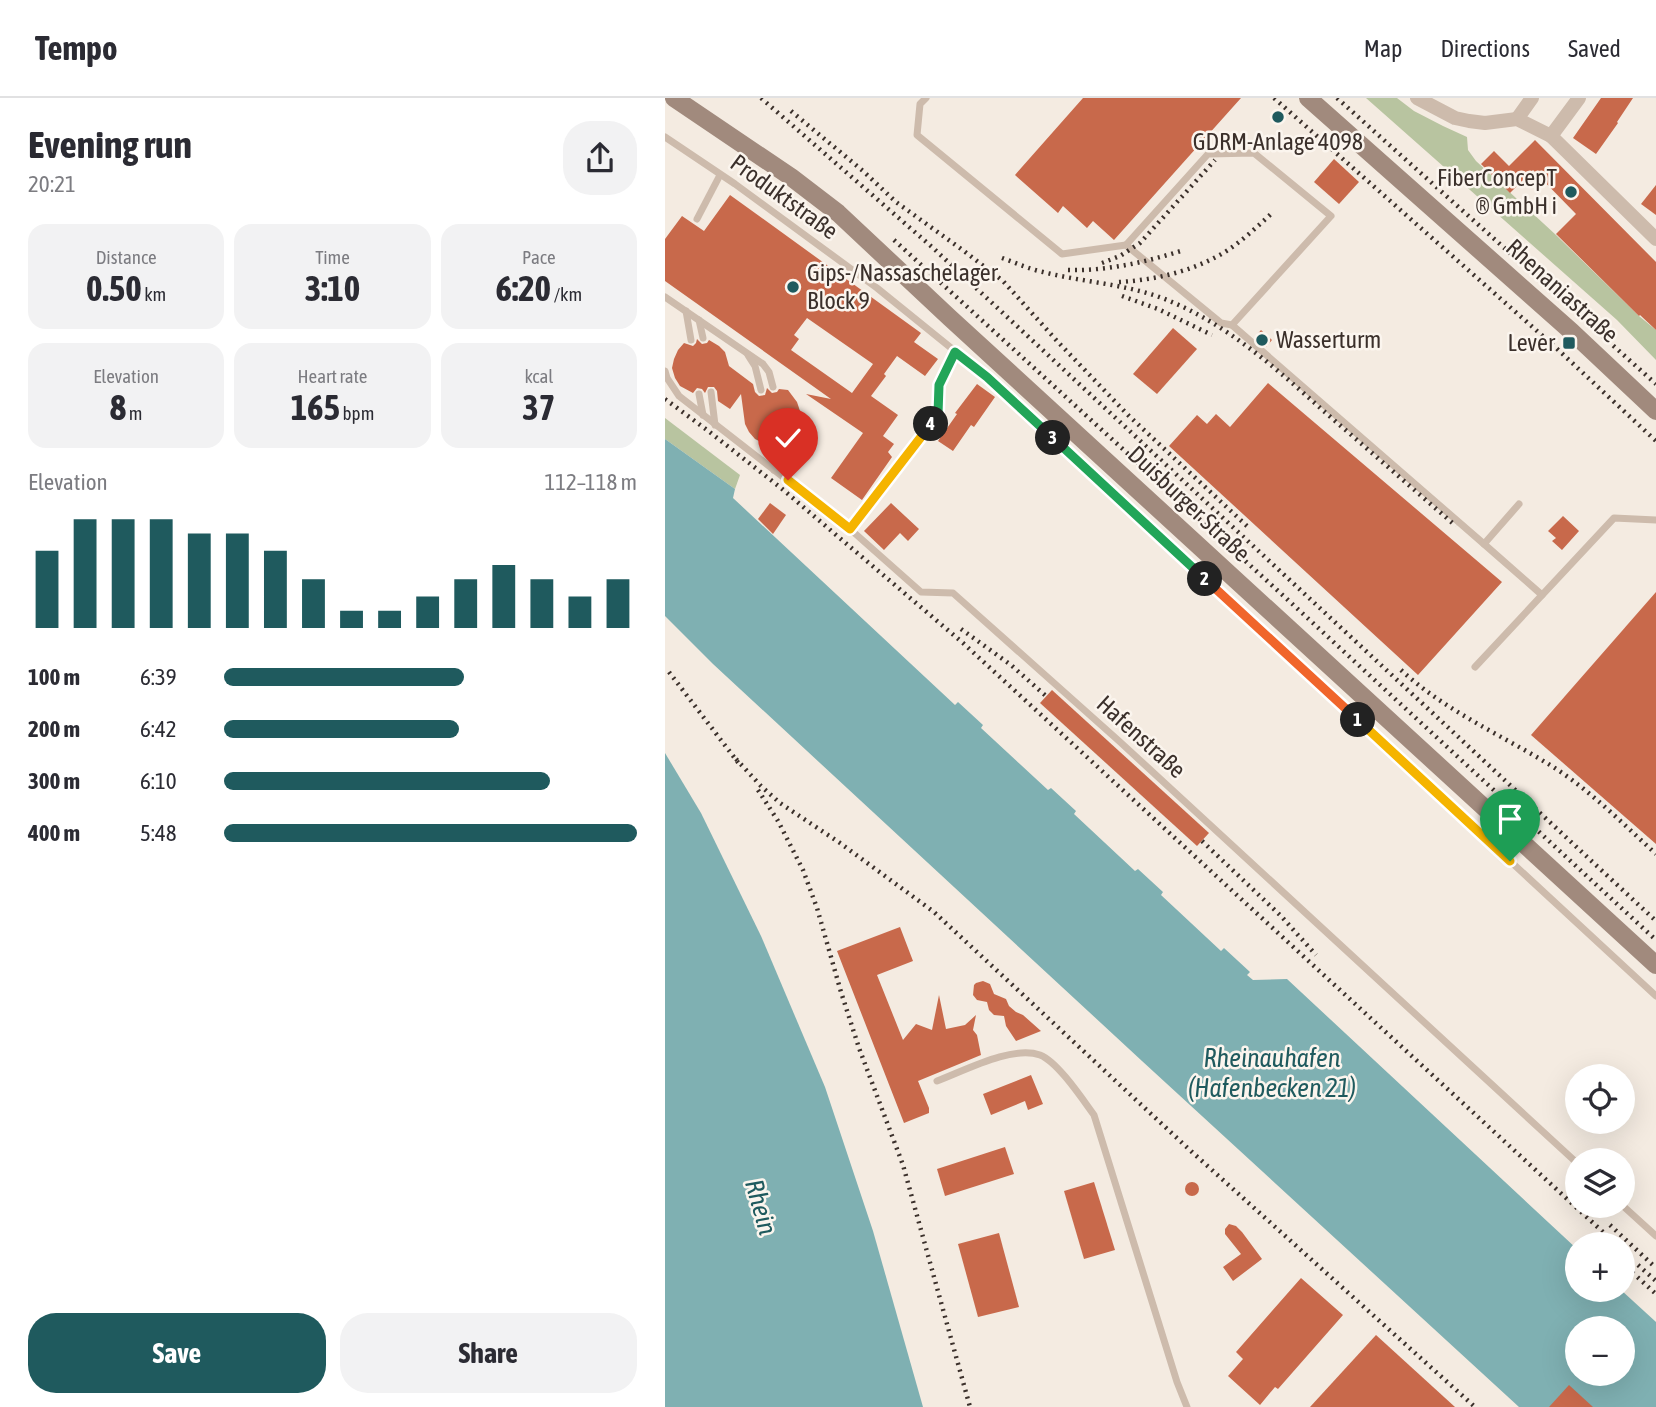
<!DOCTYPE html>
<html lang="en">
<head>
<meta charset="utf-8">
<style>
  :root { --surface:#fff; --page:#f2f2f3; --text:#2b2b33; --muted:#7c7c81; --line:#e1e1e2; --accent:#1f5a5e }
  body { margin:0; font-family:"Asap Condensed",sans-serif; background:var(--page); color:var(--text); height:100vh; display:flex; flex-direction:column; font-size:26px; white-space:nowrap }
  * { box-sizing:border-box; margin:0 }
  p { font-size:23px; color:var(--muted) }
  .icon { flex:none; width:38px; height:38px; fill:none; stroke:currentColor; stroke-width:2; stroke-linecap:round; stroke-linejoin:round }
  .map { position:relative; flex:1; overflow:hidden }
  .sheet { display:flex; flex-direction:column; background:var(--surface); width:665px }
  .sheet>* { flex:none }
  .tools { position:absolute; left:900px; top:966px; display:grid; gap:14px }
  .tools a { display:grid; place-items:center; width:70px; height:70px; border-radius:50%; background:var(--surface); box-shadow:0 7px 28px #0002; font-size:35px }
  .pin { position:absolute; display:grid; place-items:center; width:60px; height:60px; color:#fff; margin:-72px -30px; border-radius:50% 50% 50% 0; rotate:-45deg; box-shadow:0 0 7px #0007 }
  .pin .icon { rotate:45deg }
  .km { position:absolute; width:35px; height:35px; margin:-18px; border-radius:50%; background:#222; color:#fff; font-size:19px; line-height:35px; text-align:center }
  .round { display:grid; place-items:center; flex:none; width:74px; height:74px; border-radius:28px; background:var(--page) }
  .summary { display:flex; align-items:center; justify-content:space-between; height:119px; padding:0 28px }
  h1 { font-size:38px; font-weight:700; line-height:52px }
  .figures { display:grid; grid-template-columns:repeat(3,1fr); gap:10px; height:119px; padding:7px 28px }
  .figures div { display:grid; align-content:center; border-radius:18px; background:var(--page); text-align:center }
  .figures b { font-size:35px; font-weight:700 }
  .figures small { font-size:19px; font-weight:400 }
  .figures p { font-size:19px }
  .chart { height:196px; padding:14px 28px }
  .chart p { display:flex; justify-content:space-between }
  .chart svg { width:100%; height:126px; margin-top:7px; stroke:var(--accent); stroke-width:6 }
  .action { display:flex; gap:14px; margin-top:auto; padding:14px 28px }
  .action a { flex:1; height:80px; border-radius:28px; background:var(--accent); color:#fff; font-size:28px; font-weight:700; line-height:80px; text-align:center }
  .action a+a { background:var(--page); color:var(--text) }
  ul { padding:0 28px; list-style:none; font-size:23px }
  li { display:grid; grid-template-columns:112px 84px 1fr; align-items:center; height:52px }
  li i { height:18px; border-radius:9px; background:var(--accent) }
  header { display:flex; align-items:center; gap:42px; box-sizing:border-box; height:98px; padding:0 35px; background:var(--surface); border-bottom:2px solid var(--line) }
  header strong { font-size:33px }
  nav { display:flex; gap:38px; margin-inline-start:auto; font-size:24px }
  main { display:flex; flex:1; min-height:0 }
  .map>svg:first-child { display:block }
  .green { fill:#b8c4a0 }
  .water { fill:#7fb0b2; fill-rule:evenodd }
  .building { fill:#c8694b; fill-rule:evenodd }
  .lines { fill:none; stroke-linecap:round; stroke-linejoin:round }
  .lane { stroke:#cdbbac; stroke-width:7 }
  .street { stroke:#cdbbac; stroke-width:14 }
  .secondary { stroke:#a18a7d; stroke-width:18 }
  .rail { stroke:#3b302b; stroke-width:4.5; stroke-dasharray:2 5; stroke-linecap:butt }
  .split-1-casing { stroke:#fff; stroke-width:14 }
  .split-2-casing { stroke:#fff; stroke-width:14 }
  .split-3-casing { stroke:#fff; stroke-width:14 }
  .split-4-casing { stroke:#fff; stroke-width:14 }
  .split-5-casing { stroke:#fff; stroke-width:14 }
  .split-1 { stroke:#f5b400; stroke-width:9 }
  .split-2 { stroke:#f0652b; stroke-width:9 }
  .split-3 { stroke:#22a559; stroke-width:9 }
  .split-4 { stroke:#22a559; stroke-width:9 }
  .split-5 { stroke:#f5b400; stroke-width:9 }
  .poi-dot { fill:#1f5a5e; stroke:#fbf5ee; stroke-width:2.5 }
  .labels { text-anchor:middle; stroke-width:5; stroke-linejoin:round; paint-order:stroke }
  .poi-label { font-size:24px; fill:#3b302b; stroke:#fbf5ee; text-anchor:end }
  .street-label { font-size:24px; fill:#3b302b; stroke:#fbf5ee }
  .water-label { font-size:26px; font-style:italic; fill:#1f5a5e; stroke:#fbf5ee }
</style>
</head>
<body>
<header>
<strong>Tempo</strong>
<nav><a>Map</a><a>Directions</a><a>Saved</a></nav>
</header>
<main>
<section class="sheet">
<div class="summary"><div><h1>Evening run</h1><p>20:21</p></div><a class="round"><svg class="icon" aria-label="share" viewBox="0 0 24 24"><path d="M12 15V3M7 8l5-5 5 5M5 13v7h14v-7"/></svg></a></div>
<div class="figures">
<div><p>Distance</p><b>0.50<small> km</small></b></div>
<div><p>Time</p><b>3:10</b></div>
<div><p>Pace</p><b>6:20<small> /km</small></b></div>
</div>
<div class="figures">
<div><p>Elevation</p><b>8<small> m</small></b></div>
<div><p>Heart rate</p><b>165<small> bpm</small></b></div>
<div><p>kcal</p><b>37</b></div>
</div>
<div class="chart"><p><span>Elevation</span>112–118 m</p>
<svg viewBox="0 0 160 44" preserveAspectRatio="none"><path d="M5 44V17M15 44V6M25 44V6M35 44V6M45 44V11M55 44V11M65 44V17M75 44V27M85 44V38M95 44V38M105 44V33M115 44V27M125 44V22M135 44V27M145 44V33M155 44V27"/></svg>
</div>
<ul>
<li><b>100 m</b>6:39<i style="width:58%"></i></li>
<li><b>200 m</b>6:42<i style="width:57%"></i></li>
<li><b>300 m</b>6:10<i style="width:79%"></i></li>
<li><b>400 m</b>5:48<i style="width:100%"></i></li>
</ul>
<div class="action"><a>Save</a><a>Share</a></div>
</section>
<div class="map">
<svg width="991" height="1309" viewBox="0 0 991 1309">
  <rect width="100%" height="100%" fill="#f4ebe1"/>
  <g class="green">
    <path d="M701,0H732L749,13L778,28L802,39L803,52L811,63L891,137L974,218L991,232V262L952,222Z"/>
    <path d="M0,320L75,377L70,391L0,341Z"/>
  </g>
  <g class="water">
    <path d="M0,341L70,391L68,400L290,607L293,604L318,627L316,630L383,692L386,690L411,713L409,716L470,773L473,771L498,794L496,797L556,853L559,850L585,874L582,877L588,882L622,881L912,1151V1192H956L991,1224V1309H854L477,963L48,566L0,518ZM912,1230H957V1276H912Z"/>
    <path d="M0,655L36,715L96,838L160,989L208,1133L258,1309H0Z"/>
  </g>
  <g class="building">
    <path d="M418,0H576L449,142L428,123L422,130L398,108L393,115L350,77Z"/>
    <path d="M936,0H968L952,24L953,25L931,56L908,40Z"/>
    <path d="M870,42L991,164V232L975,217L974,218L891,136L911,116L868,72L845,95L816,66L829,53L844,68Z"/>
    <path d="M669,61L694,84L674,106L649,84Z"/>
    <path d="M991,87V117L976,106Z"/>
    <path d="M65,97L256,235L249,244L273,261L260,278L232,258L219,276L221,278L206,298L233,317L218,338L229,346L223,354L227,359L197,402L166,380L198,335L141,296L166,301L0,183V141L17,118L39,133ZM142,220L208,266L187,295L126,252L134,241L129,237Z"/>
    <path d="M508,230L532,251L492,296L468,276Z"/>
    <path d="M596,232L607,242L601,249L590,239Z"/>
    <path d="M32,241L37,246L42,245L44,242L54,248L60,254L64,268L88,286L90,294L94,298L100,297L102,290L107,295L112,294L114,291L123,292L132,304L135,313V322L132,331L126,339L121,341L119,339L114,338L111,341L110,345L105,340L101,341L98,345L90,341L84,334L80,326L76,296L65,311L53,303L52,293L49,289H43L40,295L37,291L32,290L28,295L15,288L10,280L7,270L9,261L13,252L19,245L28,248L31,245Z"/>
    <path d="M603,285L837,484L753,577L504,348L532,317L542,326L551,316L565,329Z"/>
    <path d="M312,286L330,299L309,329L306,327L288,353L273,343L292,316L290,315Z"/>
    <path d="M105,405L121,417L108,436L93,421Z"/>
    <path d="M226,405L254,431L243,443L235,435L219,452L199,433Z"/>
    <path d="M898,418L914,433L897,452L887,443L891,440L883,433Z"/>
    <path d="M991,494V746L866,637Z"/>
    <path d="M387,592L544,735L532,748L375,605Z"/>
    <path d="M235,829L248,863L212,877L238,942L251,926L267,932L274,897L281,931L300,927L311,917L308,932L312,937L316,957L253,983L264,1010V1015L239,1025L172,853Z"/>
    <path d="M318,883L325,886L329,896L341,901L344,908L351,914L358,917L376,933L351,943L341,928L339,918L329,917L324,912L322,904L312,902L308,897L309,887L311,885Z"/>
    <path d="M366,977L378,1006L363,1012L360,1003L326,1017L318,996Z"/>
    <path d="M340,1049L349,1076L280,1098L272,1071Z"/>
    <path d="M429,1084L450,1152L419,1161L399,1093Z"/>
    <circle cx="527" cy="1091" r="7"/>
    <path d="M564,1126L571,1128L577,1134L597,1161L568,1183L558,1169L576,1156L560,1136V1131Z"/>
    <path d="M334,1135L354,1209L313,1219L293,1146Z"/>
    <path d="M636,1180L678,1217L613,1291L610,1289L595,1307L563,1278L578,1261L571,1254Z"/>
    <path d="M711,1237L790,1309H645Z"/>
    <path d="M904,1287L928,1309H884Z"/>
  </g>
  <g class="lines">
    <g class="lane">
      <path d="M261,0L255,6L252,37L397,156L461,147L543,56L589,55L666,118L567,227L819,446"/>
      <path d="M0,39L70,86L212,190L322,279L991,898"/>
      <path d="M32,121L55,77"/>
      <path d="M461,147L556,225L567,227"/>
      <path d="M0,199L98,266L104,274L108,289"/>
      <path d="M21,213L26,242"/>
      <path d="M34,222L38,240"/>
      <path d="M83,257L90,268L96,292"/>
      <path d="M0,273L2,280L14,298L185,431L256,494L288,495L454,643L912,1065"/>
      <path d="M46,294L50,327"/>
      <path d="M34,296L38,317"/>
      <path d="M116,344L123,382"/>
      <path d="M104,346L109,372"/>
      <path d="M854,406L819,446L877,497"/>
      <path d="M185,431L273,316L274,287L290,255"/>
      <path d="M810,569L949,420L991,422"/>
      <path d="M272,983C299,973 347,947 375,957C393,964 418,1002 429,1017L512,1284L522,1309"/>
      <path d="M957,1107L991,1138"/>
    </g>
    <g class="street">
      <path d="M752,0L790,20L804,23L820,25L852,21L886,38L991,141"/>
      <path d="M852,21L867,0"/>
      <path d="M886,38L914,0"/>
    </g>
    <g class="secondary">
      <path d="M9,0L126,79L173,115L285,220L991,867"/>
      <path d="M643,0L907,234L991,313"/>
    </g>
    <g class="rail">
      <path d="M96,0L267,149L991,823"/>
      <path d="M609,0L889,248L991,343"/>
      <path d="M672,0L991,286"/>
      <path d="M126,13L198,73L231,104L299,153L338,183L393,244L463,317L583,429"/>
      <path d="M229,142L623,502L991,842"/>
      <path d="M337,160C351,165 364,171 378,174C421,185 466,186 507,204C566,229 615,274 662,316C705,353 748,391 791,428"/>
      <path d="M437,165L455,158L475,145L550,62"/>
      <path d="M403,172C443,173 481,164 519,152"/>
      <path d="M454,184C491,182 528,173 560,154C577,143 592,129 607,115"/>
      <path d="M457,198L493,211L547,237"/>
      <path d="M0,301L42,332L116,390L298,545L951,1146"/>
      <path d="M296,531L346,567L381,598"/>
      <path d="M736,572C778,611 832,635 880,664C921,688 956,724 991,756"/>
      <path d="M4,574L75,667"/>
      <path d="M71,661L96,688L115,705L175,745L269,814L527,1054L810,1309"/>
      <path d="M93,692L113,723L138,772L152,810L176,894L194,950L238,1067L305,1309"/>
      <path d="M537,743L616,818L651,857"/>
      <path d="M945,1127L991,1170"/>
      <path d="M957,1165L991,1196"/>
      <path d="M973,1167L991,1183"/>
    </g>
  </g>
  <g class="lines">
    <g class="split-1-casing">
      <path id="split-1" d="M693,622L845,763"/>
    </g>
    <g class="split-2-casing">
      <path id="split-2" d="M540,481L693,622"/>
    </g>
    <g class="split-3-casing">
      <path id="split-3" d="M388,340L540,481"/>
    </g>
    <g class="split-4-casing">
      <path id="split-4" d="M266,326L273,316L274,287L290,254L322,279L388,340"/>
    </g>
    <g class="split-5-casing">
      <path id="split-5" d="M123,382L185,431L266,326"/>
    </g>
    <use href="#split-1" class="split-1"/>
    <use href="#split-2" class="split-2"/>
    <use href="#split-3" class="split-3"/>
    <use href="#split-4" class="split-4"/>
    <use href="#split-5" class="split-5"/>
  </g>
  <g class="poi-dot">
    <circle cx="613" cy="19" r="7"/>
    <circle cx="906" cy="94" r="7"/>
    <circle cx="128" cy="189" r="7"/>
    <circle cx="597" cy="242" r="7"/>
    <rect x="897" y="238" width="14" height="14" rx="3.5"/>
  </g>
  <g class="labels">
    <g class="poi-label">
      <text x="613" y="52" text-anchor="middle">GDRM-Anlage 4098</text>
      <text x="892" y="88">FiberConcepT<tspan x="892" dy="28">® GmbH i</tspan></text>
      <text x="142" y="183" text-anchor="start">Gips-/Nassaschelager<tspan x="142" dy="28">Block 9</tspan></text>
      <text x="611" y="250" text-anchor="start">Wasserturm</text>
      <text x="890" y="253">Lever</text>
    </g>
    <g class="street-label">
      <text transform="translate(119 99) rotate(36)" y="8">Produktstraße</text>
      <text transform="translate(897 193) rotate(42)" y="8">Rhenaniastraße</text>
      <text transform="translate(524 406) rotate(43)" y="8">Duisburger Straße</text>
      <text transform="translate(476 639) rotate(42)" y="8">Hafenstraße</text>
    </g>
    <g class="water-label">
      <text x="607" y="969">Rheinauhafen<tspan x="607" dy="30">(Hafenbecken 21)</tspan></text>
      <text transform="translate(96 1109) rotate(74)" y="9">Rhein</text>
    </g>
  </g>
</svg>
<div class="tools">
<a><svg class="icon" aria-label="locate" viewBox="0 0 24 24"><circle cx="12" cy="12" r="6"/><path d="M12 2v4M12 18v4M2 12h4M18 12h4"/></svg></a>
<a><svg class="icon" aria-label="layers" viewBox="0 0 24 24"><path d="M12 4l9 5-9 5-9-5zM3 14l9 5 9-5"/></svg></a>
<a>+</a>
<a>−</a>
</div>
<div class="pin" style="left:845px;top:763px;background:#1e9e55"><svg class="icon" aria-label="arrive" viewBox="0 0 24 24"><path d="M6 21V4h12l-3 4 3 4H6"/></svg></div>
<div class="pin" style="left:123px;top:382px;background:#d93025"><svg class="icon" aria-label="check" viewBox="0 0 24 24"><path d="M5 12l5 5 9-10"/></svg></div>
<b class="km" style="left:693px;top:622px">1</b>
<b class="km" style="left:540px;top:481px">2</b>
<b class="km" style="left:388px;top:340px">3</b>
<b class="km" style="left:266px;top:326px">4</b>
</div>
</main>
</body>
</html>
